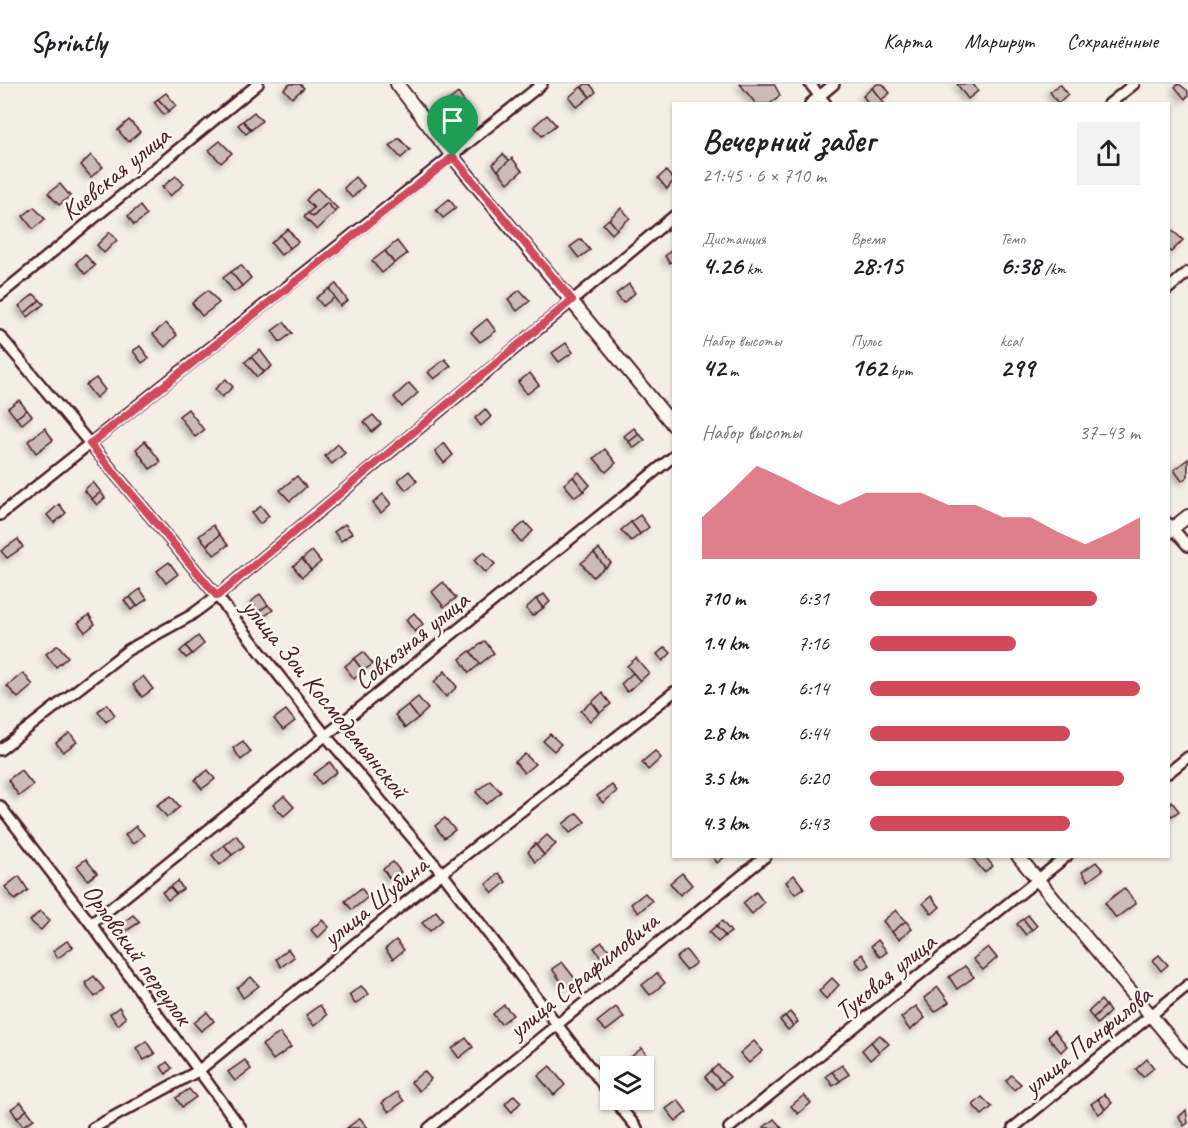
<!DOCTYPE html>
<html lang="ru">
<head>
<meta charset="utf-8">
<style>
  :root { --surface:#fff; --page:#f2f2f2; --text:#202124; --muted:#757577; --line:#e0e0e0; --accent:#d1495b }
  body { margin:0; font-family:Caveat,sans-serif; background:var(--page); color:var(--text); height:100vh; display:flex; flex-direction:column; font-size:22px; white-space:nowrap }
  * { box-sizing:border-box; margin:0 }
  p { font-size:20px; color:var(--muted) }
  .icon { flex:none; width:33px; height:33px; fill:none; stroke:currentColor; stroke-width:2; stroke-linecap:round; stroke-linejoin:round }
  .map { position:relative; flex:1; overflow:hidden }
  .side { position:absolute; left:672px; top:18px; width:498px; height:756px; display:flex; flex-direction:column; background:var(--surface); border-radius:0px; box-shadow:0 2px 4px #0004 }
  .side>* { flex:none }
  .controls { position:absolute; left:600px; top:972px; display:grid; gap:12px }
  .controls a { display:grid; place-items:center; width:54px; height:54px; border-radius:0px; background:var(--surface); box-shadow:0 2px 4px #0004; font-size:30px }
  .pin { position:absolute; display:grid; place-items:center; width:51px; height:51px; color:#fff; margin:-62px -26px; border-radius:50% 50% 50% 0; rotate:-45deg; box-shadow:0 0 6px #0007 }
  .pin .icon { rotate:45deg }
  .round { display:grid; place-items:center; flex:none; width:63px; height:63px; border-radius:0px; background:var(--page) }
  .head { display:flex; align-items:center; justify-content:space-between; height:102px; padding:0 30px }
  h1 { font-size:33px; font-weight:700; line-height:45px }
  .figures { display:grid; grid-template-columns:repeat(3,1fr); gap:9px; height:102px; padding:6px 30px }
  .figures div { display:grid; align-content:center }
  .figures b { font-size:26px; font-weight:700 }
  .figures small { font-size:16px; font-weight:400 }
  .figures p { font-size:16px }
  .chart { height:168px; padding:12px 30px }
  .chart p { display:flex; justify-content:space-between }
  .chart svg { width:100%; height:108px; margin-top:6px; fill:var(--accent); opacity:.7 }
  ul { padding:0 30px; list-style:none; font-size:20px }
  li { display:grid; grid-template-columns:96px 72px 1fr; align-items:center; height:45px }
  li i { height:15px; border-radius:8px; background:var(--accent) }
  header { display:flex; align-items:center; gap:36px; box-sizing:border-box; height:84px; padding:0 30px; background:var(--surface); border-bottom:2px solid var(--line) }
  header strong { font-size:28px }
  nav { display:flex; gap:33px; margin-inline-start:auto; font-size:21px }
  .map>svg:first-child { display:block }
  .building { fill:#cabbb6; stroke:#4a1f2b; stroke-width:1.5; filter:url(#shadow) }
  .lines { fill:none; stroke-linecap:round; stroke-linejoin:round }
  .minor-casing { stroke:#4a1f2b; stroke-width:14 }
  .tertiary-casing { stroke:#4a1f2b; stroke-width:16 }
  .minor { stroke:#fbf7ec; stroke-width:9 }
  .tertiary { stroke:#fbf7ec; stroke-width:12 }
  .route-casing { stroke:#fff; stroke-width:12 }
  .route { stroke:#d1495b; stroke-width:8 }
  .labels { text-anchor:middle; stroke-width:5; stroke-linejoin:round; paint-order:stroke }
  .street-label { font-size:26px; fill:#4a1f2b; stroke:#fbf7ec }
</style>
</head>
<body>
<header>
<strong>Sprintly</strong>
<nav><a>Карта</a><a>Маршрут</a><a>Сохранённые</a></nav>
</header>
<div class="map">
<svg width="1188" height="1044" viewBox="0 0 1188 1044">
  <defs>
    <filter id="shadow"><feDropShadow dx="-3.5" dy="3.5" stdDeviation="3" flood-color="#0004"/></filter>
  </defs>
  <rect width="100%" height="100%" fill="#f4eee4"/>
  <filter id="ink" filterUnits="userSpaceOnUse"><feTurbulence type="fractalNoise" baseFrequency=".0167" numOctaves="2"/><feDisplacementMap in="SourceGraphic" scale="12" xChannelSelector="R" yChannelSelector="G"/><feConvolveMatrix kernelMatrix="1 2 1 2 8 2 1 2 1" color-interpolation-filters="sRGB"/></filter>
  <g filter="url(#ink)">
    <g class="building">
      <path d="M290,0H300L304,4L292,14L284,5Z"/>
      <path d="M585,0H590L596,8L590,13L582,3Z"/>
      <path d="M740,0H774L780,11L770,20H756Z"/>
      <path d="M877,0H883L890,9L881,16L872,4Z"/>
      <path d="M957,0H973L978,7L968,15Z"/>
      <path d="M1060,0L1068,10L1058,19L1050,8Z"/>
      <path d="M1179,0L1188,7V12L1185,15L1175,3Z"/>
      <path d="M581,3L590,13L577,23L569,13Z"/>
      <path d="M872,4L881,16L885,20H869L863,12Z"/>
      <path d="M166,9L176,21L169,27L158,15Z"/>
      <path d="M458,9L468,23L458,30L448,17Z"/>
      <path d="M158,15L169,27L164,31L154,18Z"/>
      <path d="M254,28L262,37L251,46L243,37Z"/>
      <path d="M547,31L556,41L542,52L534,42Z"/>
      <path d="M129,36L140,48L128,58L118,46Z"/>
      <path d="M243,37L251,46L246,50L238,41Z"/>
      <path d="M399,54L410,66L401,74L390,62Z"/>
      <path d="M220,57L232,69L221,79L209,66Z"/>
      <path d="M503,70L510,77L498,87L493,80Z"/>
      <path d="M91,71L103,83L91,93L81,81Z"/>
      <path d="M512,74L522,87L508,99L498,86Z"/>
      <path d="M666,87L674,96L667,105L658,94Z"/>
      <path d="M176,92L184,100L170,112L162,103Z"/>
      <path d="M355,93L364,102L352,114L344,104Z"/>
      <path d="M60,100L70,112L59,121L48,109Z"/>
      <path d="M317,104L338,125L335,128L327,119L313,133L308,129L314,124L306,116Z"/>
      <path d="M449,115L456,124L443,134L436,126Z"/>
      <path d="M327,119L335,128L317,146L304,133L308,129L313,133Z"/>
      <path d="M140,122L147,131L134,141L128,132Z"/>
      <path d="M34,123L45,135L33,145L23,132Z"/>
      <path d="M621,124L630,134L617,145L609,135Z"/>
      <path d="M609,135L617,145L612,150L603,140Z"/>
      <path d="M288,145L298,158L290,164L280,151Z"/>
      <path d="M1173,147L1183,156L1171,168L1168,165V152Z"/>
      <path d="M110,148L117,156L104,169L97,161Z"/>
      <path d="M280,151L290,164L281,171L271,159Z"/>
      <path d="M581,155L590,166L579,174L570,163Z"/>
      <path d="M397,157L407,170L394,179L385,167Z"/>
      <path d="M674,164V176L670,179L665,172Z"/>
      <path d="M385,167L394,179L382,189L372,177Z"/>
      <path d="M85,170L95,182L85,190L76,179Z"/>
      <path d="M241,181L251,194L242,202L231,188Z"/>
      <path d="M231,188L242,202L234,208L223,194Z"/>
      <path d="M336,200L348,217L340,222L329,205Z"/>
      <path d="M629,200L635,209L623,219L616,210Z"/>
      <path d="M329,205L335,213L323,222L316,214Z"/>
      <path d="M208,206L219,219L202,232L192,219Z"/>
      <path d="M520,206L530,217L517,227L508,215Z"/>
      <path d="M34,210L40,216L25,229L19,222Z"/>
      <path d="M40,216L44,220L28,233L25,229Z"/>
      <path d="M487,235L496,247L480,258L471,248Z"/>
      <path d="M284,238L292,249L280,258L272,247Z"/>
      <path d="M166,239L177,251L165,263L153,250Z"/>
      <path d="M566,259L573,268L559,278L552,269Z"/>
      <path d="M140,262L149,274L142,279L133,267Z"/>
      <path d="M260,266L272,282L264,288L251,273Z"/>
      <path d="M251,273L264,288L257,293L245,278Z"/>
      <path d="M445,275L451,282L434,295L428,288Z"/>
      <path d="M530,289L539,301L527,310L518,298Z"/>
      <path d="M96,294L105,306L96,314L86,301Z"/>
      <path d="M226,295L233,303L222,313L215,305Z"/>
      <path d="M409,299L418,309L402,323L394,313Z"/>
      <path d="M19,316L27,326L16,334L8,324Z"/>
      <path d="M188,325L204,346L195,353L179,332Z"/>
      <path d="M485,325L491,333L481,342L475,334Z"/>
      <path d="M27,326L32,332L22,340L16,334Z"/>
      <path d="M373,331L381,340L372,348L364,338Z"/>
      <path d="M45,344L53,356L36,369L28,357Z"/>
      <path d="M634,344L639,350L629,358L624,352Z"/>
      <path d="M639,350L645,356L634,364L629,358Z"/>
      <path d="M145,357L161,378L150,385L136,365Z"/>
      <path d="M444,359L453,371L444,379L435,367Z"/>
      <path d="M338,360L345,369L332,380L325,372Z"/>
      <path d="M605,365L616,379L606,388L594,374Z"/>
      <path d="M1188,375V392L1182,397L1174,386Z"/>
      <path d="M409,387L417,397L406,406L398,396Z"/>
      <path d="M579,388L590,401L584,407L573,393Z"/>
      <path d="M297,392L306,403L290,417L280,406Z"/>
      <path d="M573,393L584,407L575,413L564,400Z"/>
      <path d="M93,398L101,408L92,415L84,406Z"/>
      <path d="M101,408L105,414L97,421L92,415Z"/>
      <path d="M383,410L391,420L381,429L373,419Z"/>
      <path d="M59,420L66,429L54,439L47,431Z"/>
      <path d="M261,422L269,432L260,440L252,429Z"/>
      <path d="M640,431L649,443L640,450L631,438Z"/>
      <path d="M525,438L533,447L521,458L513,448Z"/>
      <path d="M631,438L640,450L631,457L621,446Z"/>
      <path d="M345,440L352,449L341,457L334,448Z"/>
      <path d="M213,441L220,451L207,461L199,452Z"/>
      <path d="M220,451L228,461L214,471L207,461Z"/>
      <path d="M18,455L23,463L7,474L1,467Z"/>
      <path d="M599,465L611,479L605,484L594,469Z"/>
      <path d="M312,467L321,478L311,486L302,475Z"/>
      <path d="M484,468L495,480L485,489L474,476Z"/>
      <path d="M594,469L605,483L593,493L581,479Z"/>
      <path d="M302,475L311,486L302,493L293,482Z"/>
      <path d="M169,478L178,490L166,499L157,487Z"/>
      <path d="M443,498L456,514L444,523L432,508Z"/>
      <path d="M140,505L147,515L137,522L130,513Z"/>
      <path d="M260,510L268,521L258,528L251,518Z"/>
      <path d="M544,510L550,518L543,524L536,515Z"/>
      <path d="M130,513L137,522L131,526L124,516Z"/>
      <path d="M536,515L543,524L532,532L526,524Z"/>
      <path d="M268,521L273,526L263,533L258,528Z"/>
      <path d="M414,529L423,540L415,548L406,536Z"/>
      <path d="M89,531L95,540L85,548L78,539Z"/>
      <path d="M198,552L204,560L192,570L186,562Z"/>
      <path d="M485,557L494,569L480,580L470,568Z"/>
      <path d="M58,561L68,573L56,583L46,570Z"/>
      <path d="M186,562L192,570L186,574L180,567Z"/>
      <path d="M665,563L671,569L663,577L657,570Z"/>
      <path d="M470,567L480,580L469,589L460,575Z"/>
      <path d="M363,568L373,580L363,587L354,575Z"/>
      <path d="M636,574L649,589L640,597L627,582Z"/>
      <path d="M354,575L363,587L354,595L345,582Z"/>
      <path d="M445,587L457,603L446,613L434,598Z"/>
      <path d="M23,589L33,601L18,614L7,602Z"/>
      <path d="M633,589L640,597L627,608L621,600Z"/>
      <path d="M143,592L153,605L142,613L133,601Z"/>
      <path d="M602,609L611,620L600,629L592,618Z"/>
      <path d="M418,613L428,625L418,634L408,621Z"/>
      <path d="M592,618L600,629L590,637L581,627Z"/>
      <path d="M107,620L115,631L106,638L98,627Z"/>
      <path d="M408,621L418,634L405,644L395,631Z"/>
      <path d="M286,626L295,637L283,646L274,635Z"/>
      <path d="M70,649L77,658L63,668L56,659Z"/>
      <path d="M550,650L561,660L554,667L543,657Z"/>
      <path d="M243,657L251,668L241,676L233,664Z"/>
      <path d="M655,667L661,674L648,686L642,678Z"/>
      <path d="M525,670L535,680L524,689L515,678Z"/>
      <path d="M330,678L337,688L321,700L314,690Z"/>
      <path d="M21,686L33,701L19,712L8,696Z"/>
      <path d="M208,686L215,695L202,705L195,696Z"/>
      <path d="M490,696L501,708L487,720L476,708Z"/>
      <path d="M612,701L617,707L603,719L597,712Z"/>
      <path d="M171,712L180,723L167,733L157,721Z"/>
      <path d="M284,712L294,723L284,732L273,721Z"/>
      <path d="M1171,717L1179,727L1172,732L1168,728Z"/>
      <path d="M577,729L585,738L570,749L563,740Z"/>
      <path d="M445,734L455,746L444,754L435,742Z"/>
      <path d="M136,742L144,751L133,760L125,751Z"/>
      <path d="M236,751L244,762L232,771L224,761Z"/>
      <path d="M547,751L556,760L544,771L536,761Z"/>
      <path d="M535,760L544,771L535,778L528,768Z"/>
      <path d="M224,761L232,771L220,781L212,771Z"/>
      <path d="M712,772H726L717,779Z"/>
      <path d="M985,772L993,782L984,788L972,773Z"/>
      <path d="M86,775L97,789L88,796L77,782Z"/>
      <path d="M393,778L401,788L390,795L383,785Z"/>
      <path d="M1096,778L1103,786L1088,797L1082,788Z"/>
      <path d="M499,789L506,798L493,809L486,800Z"/>
      <path d="M682,789L692,801L680,811L670,799Z"/>
      <path d="M794,791L804,804L795,810L786,798Z"/>
      <path d="M19,792L28,806L15,816L5,803Z"/>
      <path d="M178,797L183,805L176,810L170,803Z"/>
      <path d="M170,803L176,810L168,816L162,808Z"/>
      <path d="M361,804L368,813L352,826L345,817Z"/>
      <path d="M1124,804L1136,819L1116,834L1105,819Z"/>
      <path d="M756,808L764,819L752,830L743,819Z"/>
      <path d="M645,809L652,817L638,829L631,820Z"/>
      <path d="M931,812L940,823L932,830L923,819Z"/>
      <path d="M896,826L906,837L892,848L883,837Z"/>
      <path d="M40,827L50,836L41,846L30,837Z"/>
      <path d="M436,827L443,836L430,847L422,839Z"/>
      <path d="M133,831L140,838L126,847L120,841Z"/>
      <path d="M1028,831L1037,842L1032,846L1023,835Z"/>
      <path d="M1023,835L1032,846L1026,851L1017,840Z"/>
      <path d="M322,836L329,843L318,854L311,846Z"/>
      <path d="M722,837L731,848L725,852L716,842Z"/>
      <path d="M906,837L912,845L899,855L892,848Z"/>
      <path d="M716,842L725,852L718,858L709,848Z"/>
      <path d="M396,856L404,866L393,875L385,865Z"/>
      <path d="M878,856L887,868L880,873L871,862Z"/>
      <path d="M67,857L73,863L58,874L53,867Z"/>
      <path d="M602,858L609,866L601,873L594,864Z"/>
      <path d="M988,863L997,874L983,886L973,875Z"/>
      <path d="M288,865L294,873L281,883L276,875Z"/>
      <path d="M686,866L696,879L686,886L676,874Z"/>
      <path d="M862,870L870,881L863,886L855,876Z"/>
      <path d="M1159,871L1168,881L1161,887L1153,876Z"/>
      <path d="M562,878L576,896L566,904L552,885Z"/>
      <path d="M965,882L974,893L957,905L949,893Z"/>
      <path d="M657,889L665,899L650,911L642,901Z"/>
      <path d="M94,892L104,905L95,913L85,899Z"/>
      <path d="M251,893L259,902L243,914L237,904Z"/>
      <path d="M832,894L839,901L826,915L819,907Z"/>
      <path d="M361,902L369,910L355,920L349,911Z"/>
      <path d="M938,903L949,918L935,928L924,914Z"/>
      <path d="M1101,916L1106,922L1093,934L1088,928Z"/>
      <path d="M320,921L327,931L314,942L306,931Z"/>
      <path d="M504,921L513,931L501,940L493,930Z"/>
      <path d="M916,922L925,934L910,946L901,934Z"/>
      <path d="M1106,922L1110,928L1097,940L1093,934Z"/>
      <path d="M119,923L126,934L118,941L110,930Z"/>
      <path d="M616,923L624,933L606,947L597,938Z"/>
      <path d="M207,928L214,937L201,947L194,939Z"/>
      <path d="M790,928L798,938L793,942L785,932Z"/>
      <path d="M785,932L793,942L788,946L780,936Z"/>
      <path d="M1054,946L1067,962L1061,968L1048,953Z"/>
      <path d="M280,949L291,963L273,976L262,961Z"/>
      <path d="M880,951L889,960L879,968L871,958Z"/>
      <path d="M466,954L473,963L459,974L452,965Z"/>
      <path d="M146,957L155,970L144,976L136,964Z"/>
      <path d="M754,957L763,967L749,979L740,969Z"/>
      <path d="M871,958L879,968L870,976L862,966Z"/>
      <path d="M642,964L652,977L644,983L630,982L626,977Z"/>
      <path d="M1147,975L1154,984L1143,993L1136,985Z"/>
      <path d="M245,976L251,985L235,997L228,988Z"/>
      <path d="M167,978L172,984L166,990L161,983Z"/>
      <path d="M718,981L730,993L722,999L711,987Z"/>
      <path d="M842,981L849,990L840,997L832,988Z"/>
      <path d="M550,982L565,1001L554,1011L538,992Z"/>
      <path d="M424,987L431,995L419,1007L411,998Z"/>
      <path d="M711,987L723,1000L716,1005L705,993Z"/>
      <path d="M832,988L840,997L833,1002L826,992Z"/>
      <path d="M1011,991L1021,1000L1014,1006L1006,997Z"/>
      <path d="M189,1005L196,1013L182,1023L176,1014Z"/>
      <path d="M397,1008L404,1017L389,1028L382,1019Z"/>
      <path d="M1104,1010L1112,1019L1105,1025L1098,1015Z"/>
      <path d="M514,1011L521,1018L512,1028L505,1020Z"/>
      <path d="M804,1011L811,1019L798,1030L791,1022Z"/>
      <path d="M982,1013L992,1023L982,1031L973,1021Z"/>
      <path d="M1098,1015L1105,1025L1099,1030L1091,1020Z"/>
      <path d="M678,1016L687,1028L676,1037L666,1025Z"/>
      <path d="M21,1018L27,1026L17,1034L11,1025Z"/>
      <path d="M27,1026L34,1035L23,1042L17,1034Z"/>
      <path d="M1186,1026L1188,1039L1184,1042L1179,1033Z"/>
      <path d="M360,1034L368,1044H347Z"/>
      <path d="M774,1035L782,1044H765L764,1043Z"/>
    </g>
    <g class="lines">
      <g class="minor-casing">
        <g id="minor">
          <path d="M810,0L826,20"/>
          <path d="M810,20L834,0"/>
          <path d="M1109,20L1134,0"/>
          <path d="M1168,205L1188,188"/>
          <path d="M0,211L258,0"/>
          <path d="M0,252L217,512L326,652L442,789L610,1010"/>
          <path d="M0,431L542,0"/>
          <path d="M1168,439L1188,462"/>
          <path d="M0,666L128,566L190,532L217,512L674,132"/>
          <path d="M1168,689L1188,673"/>
          <path d="M0,722L91,840L241,1044"/>
          <path d="M91,840L674,372"/>
          <path d="M614,1016L637,1044"/>
          <path d="M93,1044L198,987L442,789L674,608"/>
          <path d="M429,1044L766,772"/>
          <path d="M729,1044L1067,772"/>
          <path d="M1013,1044L1188,901"/>
        </g>
      </g>
      <g class="tertiary-casing">
        <g id="tertiary">
          <path d="M397,0L453,73L674,342"/>
          <path d="M1168,448L1188,432"/>
          <path d="M1018,772L1188,976"/>
        </g>
      </g>
      <use href="#minor" class="minor"/>
      <use href="#tertiary" class="tertiary"/>
    </g>
  </g>
  <g class="lines" filter="url(#ink)">
    <g class="route-casing">
      <path id="route" d="M453,73L572,216L217,512L90,360Z"/>
    </g>
    <use href="#route" class="route"/>
  </g>
  <g class="labels">
    <g class="street-label">
      <text transform="translate(115 89) rotate(-39)" y="9">Киевская улица</text>
      <text transform="translate(411 556) rotate(-39)" y="9">Совхозная улица</text>
      <text transform="translate(326 614) rotate(51)" y="9">улица Зои Космодемьянской</text>
      <text transform="translate(375 817) rotate(-39)" y="9">улица Шубина</text>
      <text transform="translate(138 870) rotate(54)" y="9">Орловский переулок</text>
      <text transform="translate(583 891) rotate(-39)" y="9">улица Серафимовича</text>
      <text transform="translate(885 892) rotate(-39)" y="9">Туковая улица</text>
      <text transform="translate(1087 956) rotate(-39)" y="9">улица Панфилова</text>
    </g>
  </g>
</svg>
<div class="controls">
<a><svg class="icon" aria-label="layers" viewBox="0 0 24 24"><path d="M12 4l9 5-9 5-9-5zM3 14l9 5 9-5"/></svg></a>
</div>
<div class="pin" style="left:453px;top:73px;background:#1e9e55"><svg class="icon" aria-label="arrive" viewBox="0 0 24 24"><path d="M6 21V4h12l-3 4 3 4H6"/></svg></div>
<section class="side">
<div class="head"><div><h1>Вечерний забег</h1><p>21:45 · 6 × 710 m</p></div><a class="round"><svg class="icon" aria-label="share" viewBox="0 0 24 24"><path d="M12 15V3M7 8l5-5 5 5M5 13v7h14v-7"/></svg></a></div>
<div class="figures">
<div><p>Дистанция</p><b>4.26<small> km</small></b></div>
<div><p>Время</p><b>28:15</b></div>
<div><p>Темп</p><b>6:38<small> /km</small></b></div>
</div>
<div class="figures">
<div><p>Набор высоты</p><b>42<small> m</small></b></div>
<div><p>Пульс</p><b>162<small> bpm</small></b></div>
<div><p>kcal</p><b>299</b></div>
</div>
<div class="chart"><p><span>Набор высоты</span>37–43 m</p>
<svg viewBox="0 0 160 44" preserveAspectRatio="none"><path d="M0 44V27L10 17L20 6L30 11L40 17L50 22L60 17L70 17L80 17L90 22L100 22L110 27L120 27L130 33L140 38L150 33L160 27V44z"/></svg>
</div>
<ul>
<li><b>710 m</b>6:31<i style="width:84%"></i></li>
<li><b>1.4 km</b>7:16<i style="width:54%"></i></li>
<li><b>2.1 km</b>6:14<i style="width:100%"></i></li>
<li><b>2.8 km</b>6:44<i style="width:74%"></i></li>
<li><b>3.5 km</b>6:20<i style="width:94%"></i></li>
<li><b>4.3 km</b>6:43<i style="width:74%"></i></li>
</ul>
</section>
</div>
</body>
</html>
